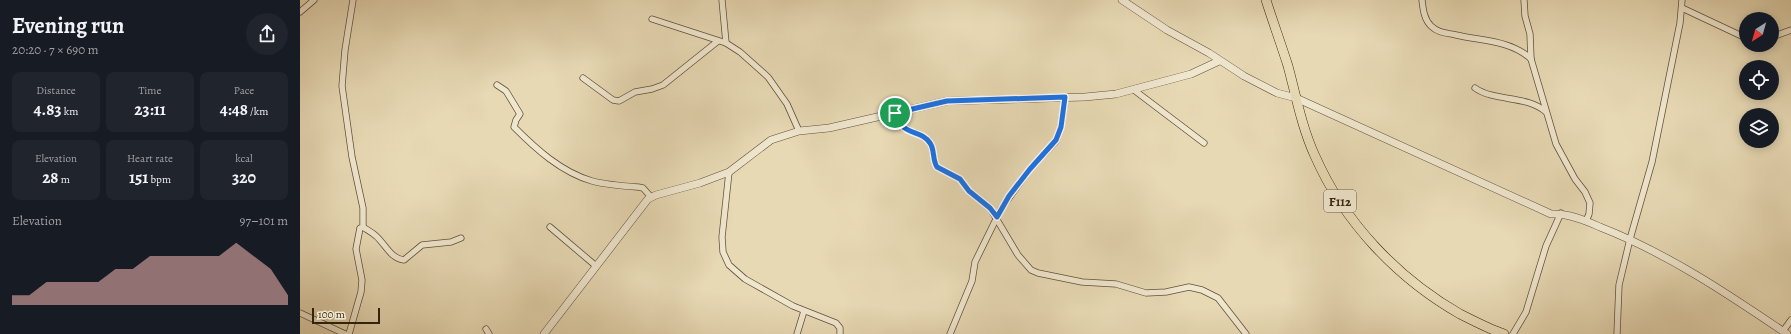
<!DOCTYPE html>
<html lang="en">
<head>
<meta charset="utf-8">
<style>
  :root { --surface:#171b24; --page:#20242c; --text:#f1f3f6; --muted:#9ea1a6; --accent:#c59692 }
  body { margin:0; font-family:Alegreya,serif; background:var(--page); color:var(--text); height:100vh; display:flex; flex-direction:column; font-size:15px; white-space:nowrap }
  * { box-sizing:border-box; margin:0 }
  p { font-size:13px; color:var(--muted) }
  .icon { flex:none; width:22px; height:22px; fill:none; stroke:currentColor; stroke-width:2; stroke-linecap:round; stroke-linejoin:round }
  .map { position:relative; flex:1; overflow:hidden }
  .details { display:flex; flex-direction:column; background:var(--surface); width:300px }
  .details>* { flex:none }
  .needle { width:26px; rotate:217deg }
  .tools { position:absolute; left:1439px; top:12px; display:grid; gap:8px }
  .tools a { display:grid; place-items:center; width:40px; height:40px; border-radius:50%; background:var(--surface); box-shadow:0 2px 10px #0003; font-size:20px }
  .scale { position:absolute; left:12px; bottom:10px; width:68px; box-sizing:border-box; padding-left:4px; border:2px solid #34240e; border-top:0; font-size:11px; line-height:14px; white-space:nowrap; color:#34240e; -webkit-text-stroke:3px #efe6ce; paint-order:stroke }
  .pin { position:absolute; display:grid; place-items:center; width:34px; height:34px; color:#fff; margin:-17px; border:2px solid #fff; border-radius:50%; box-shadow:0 1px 4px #0007 }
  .round { display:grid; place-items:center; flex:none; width:42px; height:42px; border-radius:21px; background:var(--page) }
  .summary { display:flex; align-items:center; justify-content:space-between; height:68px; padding:0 12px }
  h1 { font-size:22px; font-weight:700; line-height:30px }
  .stats { display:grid; grid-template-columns:repeat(3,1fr); gap:6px; height:68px; padding:4px 12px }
  .stats div { display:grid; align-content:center; border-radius:8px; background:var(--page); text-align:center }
  .stats b { font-size:17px; font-weight:700 }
  .stats small { font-size:11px; font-weight:400 }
  .stats p { font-size:11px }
  .chart { height:112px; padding:8px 12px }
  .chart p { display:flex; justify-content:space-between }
  .chart svg { width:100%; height:72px; margin-top:4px; fill:var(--accent); opacity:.7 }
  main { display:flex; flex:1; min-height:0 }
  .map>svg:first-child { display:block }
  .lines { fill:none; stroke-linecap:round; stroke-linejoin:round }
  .minor-casing { stroke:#615138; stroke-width:7 }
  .tertiary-casing { stroke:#615138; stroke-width:8 }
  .primary-casing { stroke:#34240e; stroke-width:10 }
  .minor { stroke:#efe6ce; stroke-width:5.5 }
  .tertiary { stroke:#efe6ce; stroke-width:7 }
  .primary { stroke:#e7d9b4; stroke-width:9 }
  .route-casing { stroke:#fff; stroke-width:8 }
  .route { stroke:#1a73e8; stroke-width:5 }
  .labels { text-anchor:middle; stroke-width:3; stroke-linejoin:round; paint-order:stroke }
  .shield { fill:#efe6ce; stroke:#6c5e48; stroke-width:1 }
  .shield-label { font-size:13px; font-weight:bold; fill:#34240e }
</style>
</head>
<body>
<main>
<section class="details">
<div class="summary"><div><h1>Evening run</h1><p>20:20 · 7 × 690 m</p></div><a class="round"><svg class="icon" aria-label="share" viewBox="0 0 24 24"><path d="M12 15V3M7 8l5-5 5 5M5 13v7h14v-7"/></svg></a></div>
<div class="stats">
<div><p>Distance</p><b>4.83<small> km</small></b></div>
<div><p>Time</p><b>23:11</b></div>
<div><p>Pace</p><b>4:48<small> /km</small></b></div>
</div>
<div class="stats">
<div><p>Elevation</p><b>28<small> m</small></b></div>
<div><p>Heart rate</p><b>151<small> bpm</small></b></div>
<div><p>kcal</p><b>320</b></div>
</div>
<div class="chart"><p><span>Elevation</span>97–101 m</p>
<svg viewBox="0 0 160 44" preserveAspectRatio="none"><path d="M0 44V38L10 38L20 30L30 30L40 30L50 30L60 22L70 22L80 14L90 14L100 14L110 14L120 14L130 6L140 14L150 22L160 38V44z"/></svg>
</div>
</section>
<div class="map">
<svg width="1491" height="334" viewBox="0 0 1491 334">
  <rect width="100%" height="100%" fill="#e7d9b4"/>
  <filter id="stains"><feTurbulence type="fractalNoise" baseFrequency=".005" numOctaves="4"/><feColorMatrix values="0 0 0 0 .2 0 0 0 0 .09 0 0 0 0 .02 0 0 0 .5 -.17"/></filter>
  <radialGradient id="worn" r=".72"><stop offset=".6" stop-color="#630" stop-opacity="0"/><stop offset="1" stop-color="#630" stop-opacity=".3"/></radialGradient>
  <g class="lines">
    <g class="minor-casing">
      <g id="minor">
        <path d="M422,0L426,43"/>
        <path d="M1122,0C1123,9 1124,19 1131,26C1138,33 1147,33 1156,35C1181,41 1211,40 1231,59L1256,144L1275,179L1285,192L1290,203L1289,214L1286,221"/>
        <path d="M1224,0L1225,16L1230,34L1231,59"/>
        <path d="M1382,8L1446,38"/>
        <path d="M0,12L14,0"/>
        <path d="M352,19L426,43L440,52L468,77L487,104L499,131"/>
        <path d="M1472,37L1491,30"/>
        <path d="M283,78L313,100L319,101L335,92L352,89L363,85L418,41"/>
        <path d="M197,85L206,91L220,114L216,120L214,127C236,149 261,172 292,181C307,185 323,186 338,187L343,188L351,197"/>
        <path d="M1175,88C1195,102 1227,95 1246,112"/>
        <path d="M834,90L904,143"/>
        <path d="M595,113C602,135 615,128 628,140C635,148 632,159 637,167L660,179L669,191L690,208L718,255L731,270L738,273L782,282L816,284L846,293L866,292L889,287L902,290L918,298L946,334"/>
        <path d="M429,172L422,237L423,252L429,265L445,279L493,306L536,323L540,328V334"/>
        <path d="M63,227C67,230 72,232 76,236C86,245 90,258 104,260L122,245L151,242L161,238"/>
        <path d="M250,227L296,266"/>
        <path d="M0,313L45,334"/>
        <path d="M186,329L189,334"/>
        <path d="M1483,331L1491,320"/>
        <path d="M49,334L61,292L62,280L56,249L60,228L63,227V208L52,157L42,86L45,50L53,0"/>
        <path d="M497,334L504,311"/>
        <path d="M650,334L672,281L675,262L701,209L730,169L756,141L761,127L765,97"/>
        <path d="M1213,334L1226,312L1246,246L1261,213"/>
        <path d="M1317,334L1319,285L1330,239L1352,162L1380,23L1382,0"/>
      </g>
    </g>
    <g class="tertiary-casing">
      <g id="tertiary">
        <path d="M822,0L867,30L909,53L944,76L977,93L996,98L1251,214C1268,213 1285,220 1300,227C1367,253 1428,294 1487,334"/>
        <path d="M244,334L348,199L356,195L400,183L429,172L471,140L499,131L529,128L647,101L785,97L816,94L891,74L919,61"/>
      </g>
    </g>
    <g class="primary-casing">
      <path id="primary" d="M966,0C973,22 981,44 988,66C996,96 1002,128 1015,156C1044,222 1097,278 1160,314C1174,321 1189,329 1204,334"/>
    </g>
    <use href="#minor" class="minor"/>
    <use href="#tertiary" class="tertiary"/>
    <use href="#primary" class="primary"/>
  </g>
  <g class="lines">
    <g class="route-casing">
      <path id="route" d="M765,97L761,127L756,140L730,169L709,196L697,217L690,208L669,191L660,179L637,167C632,159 635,150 630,143C620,128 603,138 595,113L647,101Z"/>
    </g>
    <use href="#route" class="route"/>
  </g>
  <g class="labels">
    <rect class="shield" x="1024" y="190" width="32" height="22" rx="3"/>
    <g class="shield-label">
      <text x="1040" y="206">F112</text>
    </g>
  </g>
  <rect width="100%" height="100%" filter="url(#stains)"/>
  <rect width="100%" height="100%" fill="url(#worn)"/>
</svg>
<div class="tools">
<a><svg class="needle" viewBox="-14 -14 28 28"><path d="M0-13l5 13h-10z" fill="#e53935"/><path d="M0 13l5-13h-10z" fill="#9ea1a6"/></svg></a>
<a><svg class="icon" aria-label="locate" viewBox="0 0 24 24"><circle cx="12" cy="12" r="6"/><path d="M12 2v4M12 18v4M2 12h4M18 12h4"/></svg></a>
<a><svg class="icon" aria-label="layers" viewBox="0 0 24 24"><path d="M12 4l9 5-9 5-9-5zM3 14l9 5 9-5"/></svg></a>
</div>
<div class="scale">100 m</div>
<div class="pin" style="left:595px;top:113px;background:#1e9e55"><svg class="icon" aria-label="arrive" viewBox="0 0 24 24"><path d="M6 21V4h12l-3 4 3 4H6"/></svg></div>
</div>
</main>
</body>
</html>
